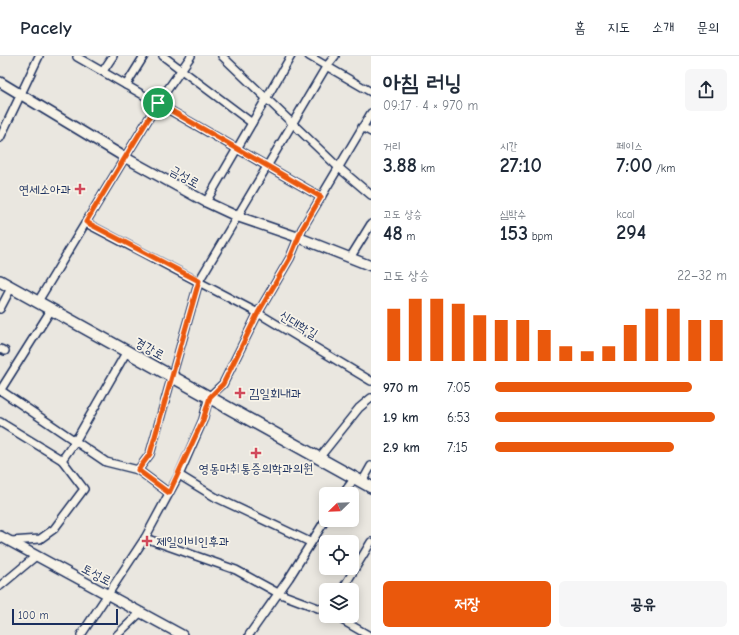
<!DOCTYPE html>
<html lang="ko">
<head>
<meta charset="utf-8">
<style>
  :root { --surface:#fff; --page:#f6f6f7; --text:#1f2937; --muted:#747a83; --line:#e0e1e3; --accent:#ea580c }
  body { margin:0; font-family:"Comic Neue","Poor Story",sans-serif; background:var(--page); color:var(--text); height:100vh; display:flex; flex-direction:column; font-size:15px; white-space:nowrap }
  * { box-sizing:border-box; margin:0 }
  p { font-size:13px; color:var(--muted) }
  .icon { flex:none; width:22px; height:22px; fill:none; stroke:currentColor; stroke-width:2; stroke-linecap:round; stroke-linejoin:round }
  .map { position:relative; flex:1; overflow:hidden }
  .side { display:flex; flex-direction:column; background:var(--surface); width:368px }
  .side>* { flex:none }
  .needle { width:26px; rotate:247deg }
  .tools { position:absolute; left:319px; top:431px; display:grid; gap:8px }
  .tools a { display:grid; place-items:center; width:40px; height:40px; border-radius:6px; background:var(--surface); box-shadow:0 2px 10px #0003; font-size:20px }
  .scale { position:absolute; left:12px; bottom:10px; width:106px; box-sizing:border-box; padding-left:4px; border:2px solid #1b2f5e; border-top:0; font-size:11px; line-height:14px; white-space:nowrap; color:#1b2f5e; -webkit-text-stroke:3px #f7f3e8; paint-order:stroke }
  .pin { position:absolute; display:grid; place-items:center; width:34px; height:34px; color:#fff; margin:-17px; border:2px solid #fff; border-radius:50%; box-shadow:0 1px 4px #0007 }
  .round { display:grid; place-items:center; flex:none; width:42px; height:42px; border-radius:6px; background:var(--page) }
  .summary { display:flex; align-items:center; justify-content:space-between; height:68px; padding:0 12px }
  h1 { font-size:22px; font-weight:700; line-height:30px }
  .metrics { display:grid; grid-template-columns:repeat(3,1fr); gap:6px; height:68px; padding:4px 12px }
  .metrics div { display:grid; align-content:center }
  .metrics b { font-size:20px; font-weight:700 }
  .metrics small { font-size:11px; font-weight:400 }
  .metrics p { font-size:11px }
  .chart { height:112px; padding:8px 12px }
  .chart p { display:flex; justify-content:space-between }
  .chart svg { width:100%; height:72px; margin-top:4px; stroke:var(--accent); stroke-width:6 }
  .primary-button { display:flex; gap:8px; margin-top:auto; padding:8px 12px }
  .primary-button a { flex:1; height:46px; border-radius:6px; background:var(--accent); color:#fff; font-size:16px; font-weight:700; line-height:46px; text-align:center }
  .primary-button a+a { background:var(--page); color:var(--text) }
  ul { padding:0 12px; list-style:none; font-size:13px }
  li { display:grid; grid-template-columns:64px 48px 1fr; align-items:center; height:30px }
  li i { height:10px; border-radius:5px; background:var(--accent) }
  header { display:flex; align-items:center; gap:24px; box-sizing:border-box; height:56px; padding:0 20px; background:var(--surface); border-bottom:1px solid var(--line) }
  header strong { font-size:19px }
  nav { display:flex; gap:22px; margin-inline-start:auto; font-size:14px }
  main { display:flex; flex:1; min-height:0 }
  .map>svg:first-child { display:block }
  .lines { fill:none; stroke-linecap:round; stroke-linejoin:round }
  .minor-casing { stroke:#1b2f5e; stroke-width:10 }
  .tertiary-casing { stroke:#1b2f5e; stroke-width:12 }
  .primary-casing { stroke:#1b2f5e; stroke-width:14 }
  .minor { stroke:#f7f3e8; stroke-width:7 }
  .tertiary { stroke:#f7f3e8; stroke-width:9 }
  .primary { stroke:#f7f3e8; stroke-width:11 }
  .route-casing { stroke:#fff; stroke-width:8 }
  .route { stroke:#ea580c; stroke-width:5 }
  .poi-dot { fill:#d1495b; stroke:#f7f3e8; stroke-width:1.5 }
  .labels { text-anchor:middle; stroke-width:3.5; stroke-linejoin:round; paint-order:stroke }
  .street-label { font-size:13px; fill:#1b2f5e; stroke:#f7f3e8 }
  .poi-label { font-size:13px; fill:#1b2f5e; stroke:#f7f3e8; text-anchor:start }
</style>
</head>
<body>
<header>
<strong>Pacely</strong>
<nav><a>홈</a><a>지도</a><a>소개</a><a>문의</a></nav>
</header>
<main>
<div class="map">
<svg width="371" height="579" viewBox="0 0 371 579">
  <rect width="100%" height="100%" fill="#eae7e0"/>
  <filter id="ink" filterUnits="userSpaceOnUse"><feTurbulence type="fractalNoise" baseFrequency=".025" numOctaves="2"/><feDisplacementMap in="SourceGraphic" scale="8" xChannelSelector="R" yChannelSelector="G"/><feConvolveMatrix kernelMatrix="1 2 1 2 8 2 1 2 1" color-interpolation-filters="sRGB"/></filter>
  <g filter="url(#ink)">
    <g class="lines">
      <g class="minor-casing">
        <g id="minor">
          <path d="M163,0L252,67"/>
          <path d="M222,0L338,111L371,139"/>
          <path d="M309,0L371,36"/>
          <path d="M77,1L321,141"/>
          <path d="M103,15L113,0"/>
          <path d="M126,29L144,0"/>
          <path d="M362,71L371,76"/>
          <path d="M0,82L39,0"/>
          <path d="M206,146L291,0"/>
          <path d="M86,167L258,257L371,325"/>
          <path d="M350,202L371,168"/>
          <path d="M37,247L158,47L191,0"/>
          <path d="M0,253L11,232"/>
          <path d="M0,293L5,295"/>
          <path d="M0,334L106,406L138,414L169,437"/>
          <path d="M0,335L51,254"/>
          <path d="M0,366L62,404L76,384L127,295"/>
          <path d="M319,402L359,352L371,342"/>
          <path d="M138,414L150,398L199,225L326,11L335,0"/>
          <path d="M179,419L215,441L310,486"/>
          <path d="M362,426L371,410"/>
          <path d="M343,438L354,423"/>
          <path d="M145,482L236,514L278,537L326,555"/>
          <path d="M11,485L40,483L54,473L84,433L62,404"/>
          <path d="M0,530L36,500"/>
          <path d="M342,534L371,486"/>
          <path d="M335,560L368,579"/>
          <path d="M81,579L145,482L179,419L203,364L209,341L223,328L258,257L290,202L302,173L371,57"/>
          <path d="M117,579L141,556"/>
          <path d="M249,579L289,522L326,463"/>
        </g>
      </g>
      <g class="tertiary-casing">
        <g id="tertiary">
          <path d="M0,26L126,102L206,146L236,160L300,182L371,210"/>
          <path d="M0,480L182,579"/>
        </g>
      </g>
      <g class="primary-casing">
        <path id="primary" d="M0,225L371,431"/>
      </g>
      <use href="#minor" class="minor"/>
      <use href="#tertiary" class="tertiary"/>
      <use href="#primary" class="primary"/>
    </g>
  </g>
  <g class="lines" filter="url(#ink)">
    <g class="route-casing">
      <path id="route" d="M158,47L321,141L302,173L290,202L258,257L223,328L210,341L203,364L169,437L138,414L150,398L199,225L86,166Z"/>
    </g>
    <use href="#route" class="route"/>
  </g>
  <g class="poi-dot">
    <path d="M78 127h4v4h4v4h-4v4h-4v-4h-4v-4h4z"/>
    <path d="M238 331h4v4h4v4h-4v4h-4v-4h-4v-4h4z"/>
    <path d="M254 391h4v4h4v4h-4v4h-4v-4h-4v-4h4z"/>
    <path d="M145 479h4v4h4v4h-4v4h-4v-4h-4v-4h4z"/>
  </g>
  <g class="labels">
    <g class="street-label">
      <text transform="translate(185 120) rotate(29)" y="5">금성로</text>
      <text transform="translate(299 268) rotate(31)" y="5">신대학길</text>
      <text transform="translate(150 292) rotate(29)" y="5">경강로</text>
      <text transform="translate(97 518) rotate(28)" y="5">토성로</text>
    </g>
    <g class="poi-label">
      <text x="71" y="138" text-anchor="end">연세소아과</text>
      <text x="249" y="342">김일회내과</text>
      <text x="256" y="417" text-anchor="middle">영동마취통증의학과의원</text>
      <text x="156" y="490">제일이비인후과</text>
    </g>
  </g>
</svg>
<div class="tools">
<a><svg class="needle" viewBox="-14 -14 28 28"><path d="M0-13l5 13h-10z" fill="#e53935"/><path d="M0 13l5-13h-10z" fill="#747a83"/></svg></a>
<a><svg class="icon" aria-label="locate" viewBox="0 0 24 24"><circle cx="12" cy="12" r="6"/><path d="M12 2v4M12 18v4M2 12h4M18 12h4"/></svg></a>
<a><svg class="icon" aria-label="layers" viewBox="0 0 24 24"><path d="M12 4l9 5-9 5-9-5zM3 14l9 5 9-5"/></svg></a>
</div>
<div class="scale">100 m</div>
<div class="pin" style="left:158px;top:47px;background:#1e9e55"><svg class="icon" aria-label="arrive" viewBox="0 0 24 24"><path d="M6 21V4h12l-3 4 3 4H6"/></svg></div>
</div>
<section class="side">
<div class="summary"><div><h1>아침 러닝</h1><p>09:17 · 4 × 970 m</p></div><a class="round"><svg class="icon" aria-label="share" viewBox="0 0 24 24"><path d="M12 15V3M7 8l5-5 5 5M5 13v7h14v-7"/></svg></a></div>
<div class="metrics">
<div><p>거리</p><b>3.88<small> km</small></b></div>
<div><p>시간</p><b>27:10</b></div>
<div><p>페이스</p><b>7:00<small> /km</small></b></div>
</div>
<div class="metrics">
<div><p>고도 상승</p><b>48<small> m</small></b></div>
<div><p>심박수</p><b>153<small> bpm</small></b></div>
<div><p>kcal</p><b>294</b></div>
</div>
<div class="chart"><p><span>고도 상승</span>22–32 m</p>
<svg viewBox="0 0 160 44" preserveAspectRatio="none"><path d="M5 44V12M15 44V6M25 44V6M35 44V9M45 44V16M55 44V19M65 44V19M75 44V25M85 44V35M95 44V38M105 44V35M115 44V22M125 44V12M135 44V12M145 44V19M155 44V19"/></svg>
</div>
<ul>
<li><b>970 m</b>7:05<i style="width:85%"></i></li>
<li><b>1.9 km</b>6:53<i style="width:95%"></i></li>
<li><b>2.9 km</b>7:15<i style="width:77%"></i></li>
</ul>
<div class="primary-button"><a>저장</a><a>공유</a></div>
</section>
</main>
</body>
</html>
